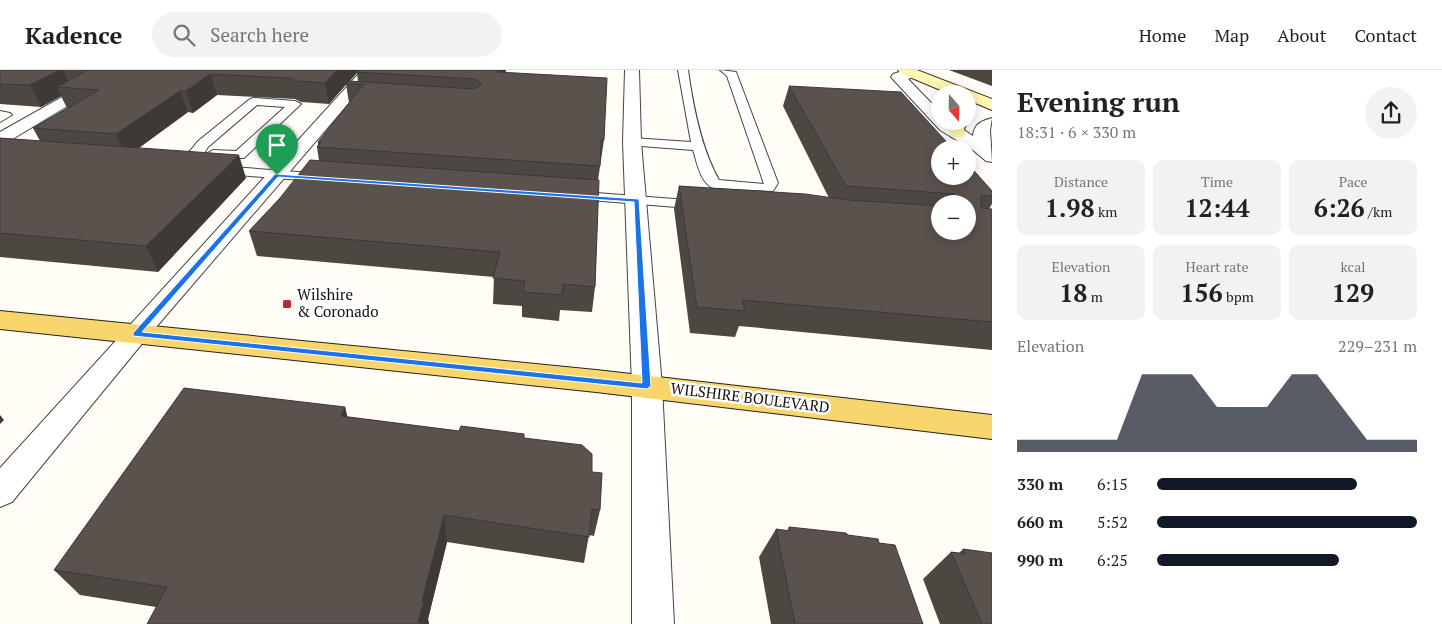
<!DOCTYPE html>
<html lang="en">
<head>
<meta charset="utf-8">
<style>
  :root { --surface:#fff; --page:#f2f2f2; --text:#222; --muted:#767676; --line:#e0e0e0; --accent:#111827 }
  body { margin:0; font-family:"PT Serif",serif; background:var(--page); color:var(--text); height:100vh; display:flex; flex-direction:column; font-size:19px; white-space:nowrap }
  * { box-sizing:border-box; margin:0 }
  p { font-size:16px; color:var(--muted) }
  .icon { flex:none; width:28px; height:28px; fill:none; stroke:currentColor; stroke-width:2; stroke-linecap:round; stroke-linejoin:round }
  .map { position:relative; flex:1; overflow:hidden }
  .panel { display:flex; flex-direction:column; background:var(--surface); width:450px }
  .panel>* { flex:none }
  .needle { width:32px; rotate:160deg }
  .buttons { position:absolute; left:931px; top:15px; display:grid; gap:10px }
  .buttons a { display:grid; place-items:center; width:45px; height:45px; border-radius:50%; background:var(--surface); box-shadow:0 2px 12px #0003; font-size:25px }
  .pin { position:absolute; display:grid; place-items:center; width:42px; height:42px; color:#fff; margin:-51px -21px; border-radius:50% 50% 50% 0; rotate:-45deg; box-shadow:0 0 5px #0007 }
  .pin .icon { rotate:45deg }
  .round { display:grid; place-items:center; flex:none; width:52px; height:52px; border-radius:26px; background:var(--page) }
  .head { display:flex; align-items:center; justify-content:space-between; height:85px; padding:0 25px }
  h1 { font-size:28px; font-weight:700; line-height:38px }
  .metrics { display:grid; grid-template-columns:repeat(3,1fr); gap:8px; height:85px; padding:5px 25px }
  .metrics div { display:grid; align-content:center; border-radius:10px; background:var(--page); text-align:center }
  .metrics b { font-size:25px; font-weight:700 }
  .metrics small { font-size:14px; font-weight:400 }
  .metrics p { font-size:14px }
  .chart { height:140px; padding:10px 25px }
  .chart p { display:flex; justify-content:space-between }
  .chart svg { width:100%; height:90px; margin-top:5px; fill:var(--accent); opacity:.7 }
  ul { padding:0 25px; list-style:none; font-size:16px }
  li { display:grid; grid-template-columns:80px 60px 1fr; align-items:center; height:38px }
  li i { height:12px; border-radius:6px; background:var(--accent) }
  header { display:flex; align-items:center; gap:30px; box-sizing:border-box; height:70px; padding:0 25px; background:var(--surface); border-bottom:1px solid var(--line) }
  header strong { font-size:24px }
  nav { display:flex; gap:28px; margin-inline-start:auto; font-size:18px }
  .search { width:350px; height:45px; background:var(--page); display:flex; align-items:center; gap:12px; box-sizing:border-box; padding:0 18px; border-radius:28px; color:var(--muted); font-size:19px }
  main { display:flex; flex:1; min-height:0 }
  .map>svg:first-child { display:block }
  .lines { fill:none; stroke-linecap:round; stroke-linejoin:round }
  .service-casing { stroke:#444; stroke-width:2 }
  .minor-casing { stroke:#444; stroke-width:2 }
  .tertiary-casing { stroke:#444; stroke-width:2 }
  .secondary-casing { stroke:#333; stroke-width:2 }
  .primary-casing { stroke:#222; stroke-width:2 }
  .service { fill:#fff; fill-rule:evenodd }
  .minor { fill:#fff; fill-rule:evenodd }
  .tertiary { fill:#fff; fill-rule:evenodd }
  .secondary { fill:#fff6b0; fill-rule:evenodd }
  .primary { fill:#f9d66b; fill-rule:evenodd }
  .wall { fill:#4d4742; fill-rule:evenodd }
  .shaded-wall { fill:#3f3936 }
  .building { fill:#5a524d; stroke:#3f3936 }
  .route { fill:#1a73e8; stroke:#fff; fill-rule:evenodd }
  .poi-dot { fill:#c4262e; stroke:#fff; stroke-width:2 }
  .labels { text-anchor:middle; stroke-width:5; stroke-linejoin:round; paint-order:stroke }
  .poi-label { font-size:15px; fill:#111; stroke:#fff; text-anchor:start }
  .street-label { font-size:15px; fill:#111; stroke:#fff }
</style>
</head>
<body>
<header>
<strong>Kadence</strong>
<div class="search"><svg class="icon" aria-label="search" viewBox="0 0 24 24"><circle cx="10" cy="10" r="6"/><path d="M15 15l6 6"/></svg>Search here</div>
<nav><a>Home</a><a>Map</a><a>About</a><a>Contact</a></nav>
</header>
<main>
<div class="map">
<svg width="992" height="554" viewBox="0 0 992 554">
  <rect width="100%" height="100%" fill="#fffdf5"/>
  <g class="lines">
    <g class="service-casing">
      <g id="service">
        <path d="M678,0H688C693,36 701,78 719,110L764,114L727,6L720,0L736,2L778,113L773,121L713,118C700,112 697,92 693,80L628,75L626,72L632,68L691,72Z"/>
        <path d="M254,28L295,31L301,34L244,88H213L206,84L213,80L236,81L285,37L257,35L208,77C202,87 189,103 176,100L174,97C181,88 191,82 197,72L250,29Z"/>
        <path d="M0,41L10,43L12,45L0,52Z"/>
        <path d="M219,96L325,104L332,108L325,112L214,103L212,100Z"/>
        <path d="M570,121L701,131L706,132L708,135L706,138L701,139L565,128L563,125L565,122Z"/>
      </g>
    </g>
    <g class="minor-casing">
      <g id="minor">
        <path d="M110,0H127L6,73L0,74V62Z"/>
        <path d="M362,0H377L145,270L12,432L0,437V398Z"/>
      </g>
    </g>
    <g class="tertiary-casing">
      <g id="tertiary">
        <path d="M625,0H639L641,72L662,316L674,554H632V316L623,72Z"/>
        <path d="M906,0H916L918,3L916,6L908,9L940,42V51H950L973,66C974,54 981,51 992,48L990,60L992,92L986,91L973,80L940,60L891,7L893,4Z"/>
      </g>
    </g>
    <g class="secondary-casing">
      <g id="secondary">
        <path d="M898,0H917L992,29V40L968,30V24H950L900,3Z"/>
        <path d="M968,50V51L964,59L966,63L963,67H951L948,59L952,51Z"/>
      </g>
    </g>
    <g class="primary-casing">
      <path id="primary" d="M0,241L596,300L992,345V369L596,322L0,259Z"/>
    </g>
    <use href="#service" class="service"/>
    <use href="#minor" class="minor"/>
    <use href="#tertiary" class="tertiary"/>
    <use href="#secondary" class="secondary"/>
    <use href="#primary" class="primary"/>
  </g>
  <g class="wall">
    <path d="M0,0H506L505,3L604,70L598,110L595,217L592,242L560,240L559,251L522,247V236L493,234L494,207L257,186L249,161L319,91L317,77L318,75V72L349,33L346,14L329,34L301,32L295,29L217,25L193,43L188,42L139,78L246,108L158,202L0,187V68L40,71L33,58L67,38L61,26L41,37L0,34ZM357,3L358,11H350Z"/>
    <path d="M949,0H992V16Z"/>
    <path d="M789,16L992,121V134L989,139H992V280L739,256L735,267L690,263L674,139L679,116L829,128L783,36ZM940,134H968L940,161Z"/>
    <path d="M345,337L347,347L459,361L524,364V368L592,402L600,440L594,466L589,465L584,493L447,472L428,549L429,554L156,537L80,525L54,500Z"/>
    <path d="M789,457L848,465L879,473L923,554H771L759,487L776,459L787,461Z"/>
    <path d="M963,479L992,483V554H940L923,509L951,482L959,483Z"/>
  </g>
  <g class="shaded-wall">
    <path d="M60,0H63L72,18L57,17L61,26L41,37L30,15Z"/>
    <path d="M337,0H359L329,34L325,13Z"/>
    <path d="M498,0H506L497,23V2Z"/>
    <path d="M210,4L217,25L193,43L186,21Z"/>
    <path d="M180,21L188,42L126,87L116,64Z"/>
    <path d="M239,85L246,108L158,202L146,176Z"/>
    <path d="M345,337L352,365L341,346Z"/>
    <path d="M0,345L4,350L0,354Z"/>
    <path d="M444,445L447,472L428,549L429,554L418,552L422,531Z"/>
  </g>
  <g class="building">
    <path d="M0,0H60L30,15L0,14Z"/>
    <path d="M88,0H337L325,13L297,11L290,8L210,4L186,21H180L116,64L33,58L99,20L57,17Z"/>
    <path d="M359,0H498L497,2L607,8L604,70H601L600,96L317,77L321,72H318L364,14H346L349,11L474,19L482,15L475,9L357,2Z"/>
    <path d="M789,16L901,22L953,79H940V106H968V94L992,121V126H981V138L992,139V252L742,230L745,241L697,237L679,116L805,124L848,130L940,136V161H968V134H956L954,124L846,116Z"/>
    <path d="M0,68L239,85L146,176L0,163Z"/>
    <path d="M310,90L599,110L595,217L563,214L562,225L523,222L525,211L493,208L500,182L249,161L280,128Z"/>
    <path d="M184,318L345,337L341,346L459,361L461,356L524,364V368L582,375L592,384V402L602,403L600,440L592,439L589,467L444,445L422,531H424L418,552L428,554H147L167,517L54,500Z"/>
    <path d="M789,457L846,463L848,465L878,469L879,473L895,475L923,554H795L776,459L790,461Z"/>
    <path d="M963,479L992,483V554H982L951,482L966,484Z"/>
  </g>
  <path class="route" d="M275,104L639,129L651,316L647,319L133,266V263ZM278,107L634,132L642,313L142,262Z"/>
  <rect class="poi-dot" x="282" y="229" width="10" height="10" rx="2.5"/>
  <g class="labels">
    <g class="poi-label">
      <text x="297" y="230">Wilshire<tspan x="297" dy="17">&amp; Coronado</tspan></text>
    </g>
    <g class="street-label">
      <text transform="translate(750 328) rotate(7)" y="5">WILSHIRE BOULEVARD</text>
    </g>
  </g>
</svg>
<div class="buttons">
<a><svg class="needle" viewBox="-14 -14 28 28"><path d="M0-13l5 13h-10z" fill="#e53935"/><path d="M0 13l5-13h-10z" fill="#767676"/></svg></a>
<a>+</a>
<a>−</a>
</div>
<div class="pin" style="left:277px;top:105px;background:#1e9e55"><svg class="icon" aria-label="arrive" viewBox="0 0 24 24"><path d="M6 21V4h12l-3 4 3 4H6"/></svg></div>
</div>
<section class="panel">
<div class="head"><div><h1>Evening run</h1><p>18:31 · 6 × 330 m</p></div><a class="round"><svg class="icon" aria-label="share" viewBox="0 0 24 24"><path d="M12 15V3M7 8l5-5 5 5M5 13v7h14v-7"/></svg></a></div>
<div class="metrics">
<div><p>Distance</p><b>1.98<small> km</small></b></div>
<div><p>Time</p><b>12:44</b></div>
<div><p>Pace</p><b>6:26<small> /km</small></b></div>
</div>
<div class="metrics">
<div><p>Elevation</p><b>18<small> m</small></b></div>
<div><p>Heart rate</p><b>156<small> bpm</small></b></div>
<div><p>kcal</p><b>129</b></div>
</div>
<div class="chart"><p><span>Elevation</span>229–231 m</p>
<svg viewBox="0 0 160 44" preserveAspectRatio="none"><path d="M0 44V38L10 38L20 38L30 38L40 38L50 6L60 6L70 6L80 22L90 22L100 22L110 6L120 6L130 22L140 38L150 38L160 38V44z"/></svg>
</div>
<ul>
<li><b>330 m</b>6:15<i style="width:77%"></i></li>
<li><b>660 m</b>5:52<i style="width:100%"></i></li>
<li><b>990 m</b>6:25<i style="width:70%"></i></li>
</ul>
</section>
</main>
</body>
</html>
